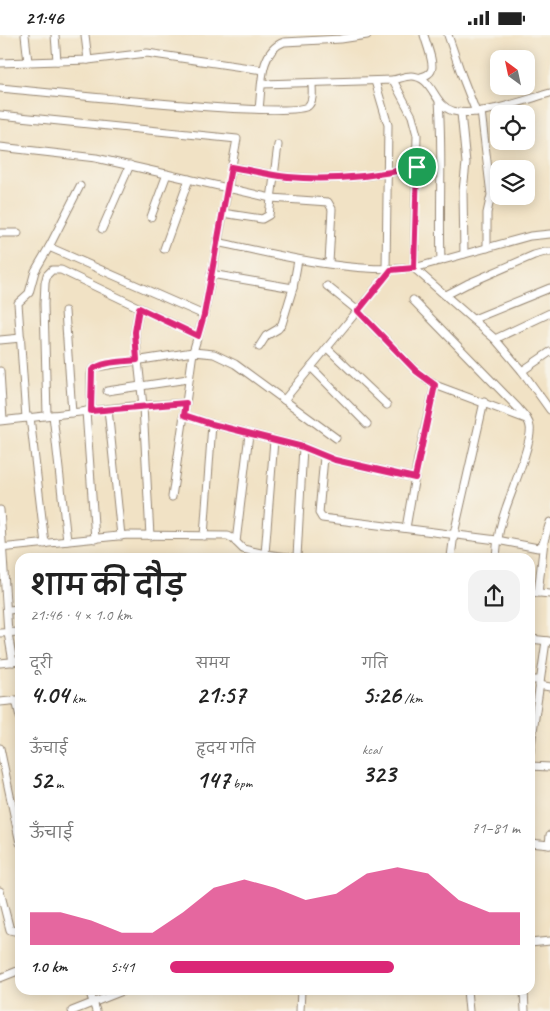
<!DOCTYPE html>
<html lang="hi">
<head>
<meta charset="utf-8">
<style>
  :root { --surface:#fff; --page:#f2f2f2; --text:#222; --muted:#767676; --accent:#db2777 }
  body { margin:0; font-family:Caveat,"Playpen Sans Deva",sans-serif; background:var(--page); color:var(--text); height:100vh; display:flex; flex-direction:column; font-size:19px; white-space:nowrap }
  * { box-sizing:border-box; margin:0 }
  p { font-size:16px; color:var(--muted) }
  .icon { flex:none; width:28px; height:28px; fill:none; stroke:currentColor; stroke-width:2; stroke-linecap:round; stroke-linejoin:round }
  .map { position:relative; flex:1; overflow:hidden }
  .details { position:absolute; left:15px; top:518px; width:520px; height:442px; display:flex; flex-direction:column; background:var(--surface); border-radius:15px; box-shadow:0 2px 12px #0003 }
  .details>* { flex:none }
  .needle { width:32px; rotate:327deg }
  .tools { position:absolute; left:490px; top:15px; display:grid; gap:10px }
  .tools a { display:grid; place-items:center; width:45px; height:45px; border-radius:10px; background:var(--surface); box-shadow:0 2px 12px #0003; font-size:25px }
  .pin { position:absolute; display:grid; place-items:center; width:42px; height:42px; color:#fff; margin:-21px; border:2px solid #fff; border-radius:50%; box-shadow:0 1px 5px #0007 }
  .round { display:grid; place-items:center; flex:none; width:52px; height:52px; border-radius:15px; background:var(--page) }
  .summary { display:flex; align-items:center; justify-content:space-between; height:85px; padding:0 15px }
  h1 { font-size:28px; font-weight:600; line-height:38px }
  .stats { display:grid; grid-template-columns:repeat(3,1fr); gap:8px; height:85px; padding:5px 15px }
  .stats div { display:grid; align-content:center }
  .stats b { font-size:25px; font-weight:600 }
  .stats small { font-size:14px; font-weight:400 }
  .stats p { font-size:14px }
  .chart { height:140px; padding:10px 15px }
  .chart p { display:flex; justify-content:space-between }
  .chart svg { width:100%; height:90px; margin-top:5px; fill:var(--accent); opacity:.7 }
  ul { padding:0 15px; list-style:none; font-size:16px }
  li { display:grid; grid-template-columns:80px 60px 1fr; align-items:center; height:38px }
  li i { height:12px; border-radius:6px; background:var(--accent) }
  .status { display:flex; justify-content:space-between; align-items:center; height:35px; padding:0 25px; background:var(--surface); direction:ltr }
  .status svg { height:14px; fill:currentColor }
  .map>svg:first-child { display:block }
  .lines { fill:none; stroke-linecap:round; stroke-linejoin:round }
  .minor-casing { stroke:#968672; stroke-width:9 }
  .minor { stroke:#fff; stroke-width:7 }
  .route-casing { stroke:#fff; stroke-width:10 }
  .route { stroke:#db2777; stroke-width:6 }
</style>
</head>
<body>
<div class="status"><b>21:46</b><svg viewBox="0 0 49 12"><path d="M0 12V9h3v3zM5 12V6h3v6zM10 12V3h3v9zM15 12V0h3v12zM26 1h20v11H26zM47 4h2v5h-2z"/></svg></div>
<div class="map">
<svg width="550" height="976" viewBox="0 0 550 976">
  <rect width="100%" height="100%" fill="#f7f3e8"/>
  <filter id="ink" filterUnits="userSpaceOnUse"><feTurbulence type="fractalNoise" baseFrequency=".02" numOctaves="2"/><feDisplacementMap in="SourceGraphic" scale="10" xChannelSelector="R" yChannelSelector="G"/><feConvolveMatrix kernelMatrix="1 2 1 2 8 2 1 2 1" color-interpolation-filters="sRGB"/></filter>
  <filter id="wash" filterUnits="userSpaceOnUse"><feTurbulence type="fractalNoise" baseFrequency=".0096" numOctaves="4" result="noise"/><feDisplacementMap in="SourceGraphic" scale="20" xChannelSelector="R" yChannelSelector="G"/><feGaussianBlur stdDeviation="1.12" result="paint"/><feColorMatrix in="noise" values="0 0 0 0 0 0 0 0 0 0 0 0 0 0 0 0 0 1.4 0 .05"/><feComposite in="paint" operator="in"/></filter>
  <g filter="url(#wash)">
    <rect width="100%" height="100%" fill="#f1e2c5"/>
  </g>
  <g filter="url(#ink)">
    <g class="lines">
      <g class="minor-casing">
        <g id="minor">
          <path d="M25,0L28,27"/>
          <path d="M55,0L57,26"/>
          <path d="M85,0L88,25"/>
          <path d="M448,0L462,41L476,77"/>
          <path d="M0,28L88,25L147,18L263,35"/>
          <path d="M421,42C424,41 429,40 431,36C435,29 426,8 424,0"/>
          <path d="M393,45C399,44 405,41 411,41C434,41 433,71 453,76C477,83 525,65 550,58"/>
          <path d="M375,46L388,90L386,234"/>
          <path d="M0,53C37,56 293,85 308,71C314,66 312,55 312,49"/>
          <path d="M439,66C443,119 439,173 441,226"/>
          <path d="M259,74C262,52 259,16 284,7L341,4L367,0"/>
          <path d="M481,76L491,160L487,178V213"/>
          <path d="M461,78L466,128L463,156L464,219"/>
          <path d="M0,80L237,104L204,280L193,317L186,368L133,371L0,386"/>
          <path d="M0,112L96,123L271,163L328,167L332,174L329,228"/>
          <path d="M231,132C250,135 269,140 288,142C331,146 376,141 417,132"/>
          <path d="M222,178L262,184L269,180L278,110"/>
          <path d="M151,182L167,139"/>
          <path d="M102,194L130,130"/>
          <path d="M0,198H18"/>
          <path d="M550,199L530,201L414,233L495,304L522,336L550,375"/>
          <path d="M217,207C281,221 348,238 414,233L417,100L412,81L393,45L262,49"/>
          <path d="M49,212L204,280"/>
          <path d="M164,214L189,144"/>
          <path d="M211,239L293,253"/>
          <path d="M327,251L358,276L416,336L435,350L418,424L406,493"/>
          <path d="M446,260L467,249L534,220L545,217H550"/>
          <path d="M413,265L518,373C523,379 529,384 530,392C533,405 511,458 506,473C500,489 497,506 496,522"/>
          <path d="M139,273L135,297L143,371L150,501"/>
          <path d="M65,276L72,378"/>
          <path d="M474,284L550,253"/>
          <path d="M495,304L550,278"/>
          <path d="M0,305L21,303"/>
          <path d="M259,312L266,301L278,294L282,289L293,253L298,225"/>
          <path d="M327,313L387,370"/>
          <path d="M311,332L367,389"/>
          <path d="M0,336L3,385"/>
          <path d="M522,336L550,317"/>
          <path d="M435,350L526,384"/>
          <path d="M107,356L188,344"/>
          <path d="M284,365L391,235"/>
          <path d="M186,368L184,380L212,389L303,412L335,425L415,443"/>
          <path d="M108,374L121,501"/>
          <path d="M86,376L95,504"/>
          <path d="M91,376V340L92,335L96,332L193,317L214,319L235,329L336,403"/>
          <path d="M47,380L44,269L45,248L47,240L52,235H61L198,301"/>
          <path d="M53,380L67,506"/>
          <path d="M30,382L45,509"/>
          <path d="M26,383L18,268L29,258L35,236L49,212L80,151"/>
          <path d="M274,405L265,519L288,522"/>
          <path d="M324,422L319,478L322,483L497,505L538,513L543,509L550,487"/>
          <path d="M172,462L184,380"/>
          <path d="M0,475L8,598L13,627"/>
          <path d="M204,501L212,389"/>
          <path d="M236,507L249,399"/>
          <path d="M0,513L128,500L228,501L232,503L243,514L265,519V522"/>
          <path d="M297,522L303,412"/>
          <path d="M451,522L454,499L484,367"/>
          <path d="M530,557L550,559"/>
          <path d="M538,558L544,506"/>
          <path d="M8,575L20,574"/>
          <path d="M0,598L20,597"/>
          <path d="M530,604L549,606"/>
          <path d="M0,628L20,626"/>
          <path d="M530,645H540"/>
          <path d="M539,650L550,652"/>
          <path d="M16,665L20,682"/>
          <path d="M0,667L20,665"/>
          <path d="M0,713L20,808"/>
          <path d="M530,717L546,606"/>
          <path d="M530,731L550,732"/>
          <path d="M530,808L550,810"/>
          <path d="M549,810L550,800"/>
          <path d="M0,856L10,895L14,896L20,893"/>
          <path d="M530,908L550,906"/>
          <path d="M0,943L20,935"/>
          <path d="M89,955L96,976"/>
          <path d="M467,955L469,976"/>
          <path d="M524,955L525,976"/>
          <path d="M72,976L125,955"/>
          <path d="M300,976L301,955"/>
        </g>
      </g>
      <use href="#minor" class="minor"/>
    </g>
  </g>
  <g class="lines" filter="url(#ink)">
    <g class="route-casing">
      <path id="route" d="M231,132C250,135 269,140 288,142C331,146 376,141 417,132L414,233L391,235L358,276L416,336L435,350L415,443L335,425L303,412L212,389L184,380L186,368L91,376L92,335C103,326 123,327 137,325L135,297L139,273L198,301L204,280Z"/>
    </g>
    <use href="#route" class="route"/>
  </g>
</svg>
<div class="tools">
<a><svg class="needle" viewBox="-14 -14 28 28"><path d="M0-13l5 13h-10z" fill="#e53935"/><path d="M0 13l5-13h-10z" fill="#767676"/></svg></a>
<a><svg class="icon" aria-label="locate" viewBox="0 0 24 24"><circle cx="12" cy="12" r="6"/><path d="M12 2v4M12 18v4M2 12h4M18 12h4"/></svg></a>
<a><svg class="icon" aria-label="layers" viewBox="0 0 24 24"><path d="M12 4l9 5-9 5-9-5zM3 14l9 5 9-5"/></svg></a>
</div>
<div class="pin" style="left:417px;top:132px;background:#1e9e55"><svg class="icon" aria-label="arrive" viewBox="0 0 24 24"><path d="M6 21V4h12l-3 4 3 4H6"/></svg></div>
<section class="details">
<div class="summary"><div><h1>शाम की दौड़</h1><p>21:46 · 4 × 1.0 km</p></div><a class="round"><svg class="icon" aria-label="share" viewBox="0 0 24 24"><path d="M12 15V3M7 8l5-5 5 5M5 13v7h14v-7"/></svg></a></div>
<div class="stats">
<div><p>दूरी</p><b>4.04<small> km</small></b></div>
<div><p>समय</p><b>21:57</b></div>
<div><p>गति</p><b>5:26<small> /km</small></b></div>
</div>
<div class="stats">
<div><p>ऊँचाई</p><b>52<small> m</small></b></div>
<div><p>हृदय गति</p><b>147<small> bpm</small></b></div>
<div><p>kcal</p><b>323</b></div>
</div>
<div class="chart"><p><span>ऊँचाई</span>71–81 m</p>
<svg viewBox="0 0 160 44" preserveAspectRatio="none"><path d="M0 44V28L10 28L20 32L30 38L40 38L50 28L60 16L70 12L80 16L90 22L100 19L110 9L120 6L130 9L140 22L150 28L160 28V44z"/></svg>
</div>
<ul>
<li><b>1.0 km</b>5:41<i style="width:64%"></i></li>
</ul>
</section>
</div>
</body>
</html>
